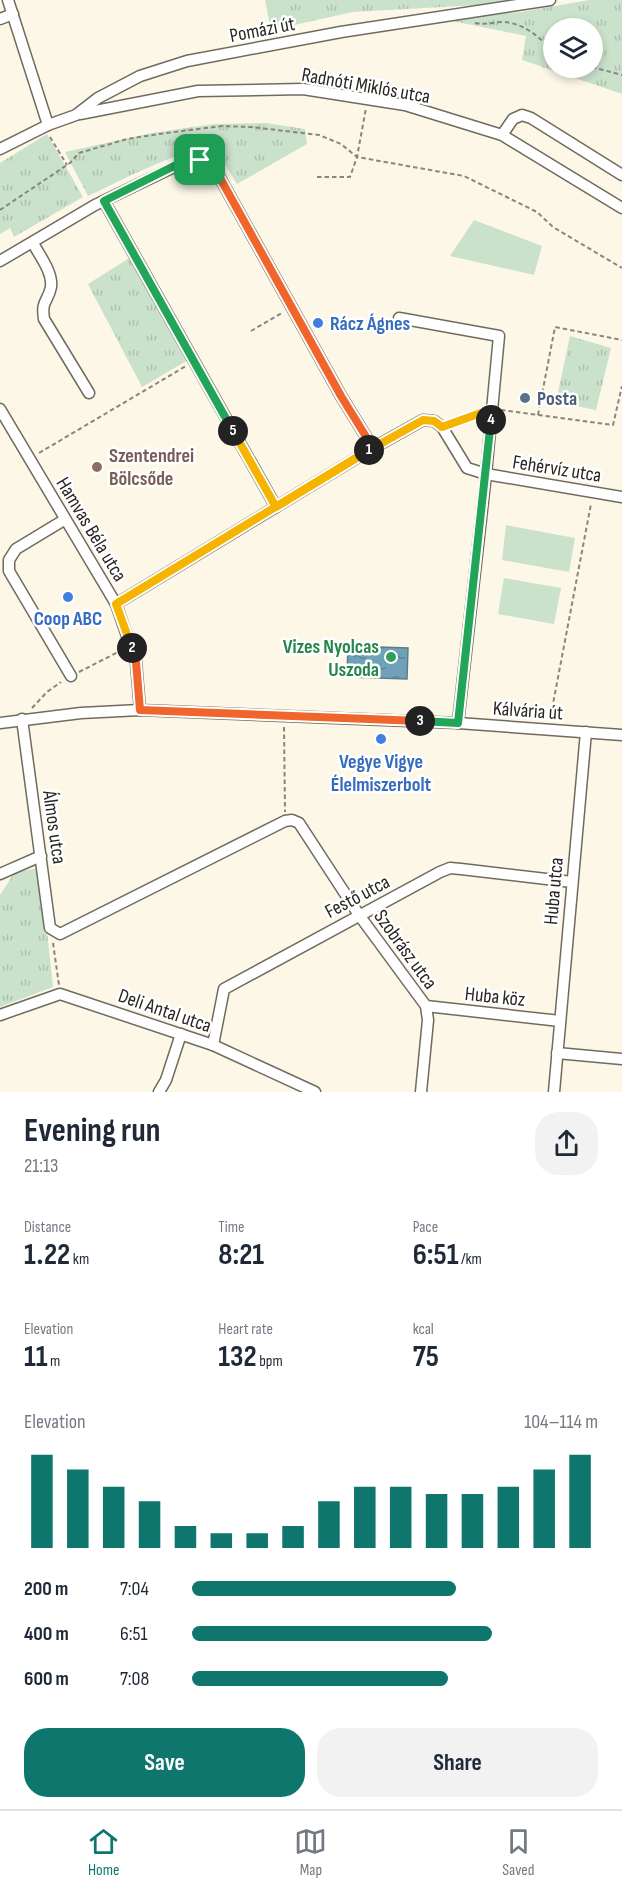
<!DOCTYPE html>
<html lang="en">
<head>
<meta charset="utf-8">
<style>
  :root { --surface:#fff; --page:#f2f2f3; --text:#1f2937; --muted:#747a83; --line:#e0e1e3; --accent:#0f766e }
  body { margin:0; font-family:"Sofia Sans Condensed",sans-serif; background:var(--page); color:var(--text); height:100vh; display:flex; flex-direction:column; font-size:22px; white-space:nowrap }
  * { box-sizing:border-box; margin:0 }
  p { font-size:20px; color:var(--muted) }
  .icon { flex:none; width:33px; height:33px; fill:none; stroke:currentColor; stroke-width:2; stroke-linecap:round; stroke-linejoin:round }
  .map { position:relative; height:1092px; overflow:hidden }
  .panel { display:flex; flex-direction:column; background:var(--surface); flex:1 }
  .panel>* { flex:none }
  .fabs { position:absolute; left:543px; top:18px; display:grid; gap:12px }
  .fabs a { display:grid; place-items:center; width:60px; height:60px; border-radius:50%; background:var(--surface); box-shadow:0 3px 9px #0003; font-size:30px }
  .pin { position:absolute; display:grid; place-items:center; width:51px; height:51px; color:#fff; margin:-26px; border-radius:12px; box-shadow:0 3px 9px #0006 }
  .km { position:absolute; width:30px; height:30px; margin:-15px; border-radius:50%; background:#222; color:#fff; font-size:16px; line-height:30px; text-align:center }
  .round { display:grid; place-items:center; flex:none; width:63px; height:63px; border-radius:24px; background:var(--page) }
  .headline { display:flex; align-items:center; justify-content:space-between; height:102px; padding:0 24px }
  h1 { font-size:33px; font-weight:700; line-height:45px }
  .stats { display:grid; grid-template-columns:repeat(3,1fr); gap:9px; height:102px; padding:6px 24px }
  .stats div { display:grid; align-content:center }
  .stats b { font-size:30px; font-weight:700 }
  .stats small { font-size:16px; font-weight:400 }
  .stats p { font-size:16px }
  .chart { height:168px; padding:12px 24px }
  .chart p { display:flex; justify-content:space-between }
  .chart svg { width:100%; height:108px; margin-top:6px; stroke:var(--accent); stroke-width:6 }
  .primary-button { display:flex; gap:12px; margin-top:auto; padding:12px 24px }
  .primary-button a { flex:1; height:69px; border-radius:24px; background:var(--accent); color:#fff; font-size:24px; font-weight:700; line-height:69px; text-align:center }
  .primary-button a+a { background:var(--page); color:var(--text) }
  ul { padding:0 24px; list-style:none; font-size:20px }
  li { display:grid; grid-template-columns:96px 72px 1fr; align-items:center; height:45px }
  li i { height:15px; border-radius:8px; background:var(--accent) }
  .menu { display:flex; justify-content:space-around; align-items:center; height:84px; border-top:2px solid var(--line); background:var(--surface); font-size:16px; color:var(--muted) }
  .menu a { display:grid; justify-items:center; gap:3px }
  .menu .on { color:var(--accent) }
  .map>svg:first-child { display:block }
  .grass { fill:url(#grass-tufts); fill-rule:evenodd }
  .garden { fill:#cae1cb }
  .water { fill:url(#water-ripples); stroke:#5a7d8a; stroke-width:1.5 }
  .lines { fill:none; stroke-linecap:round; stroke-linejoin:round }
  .minor-casing { stroke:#6f6b5e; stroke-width:13 }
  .path { stroke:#8a867c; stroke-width:2; stroke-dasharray:4.5 3; stroke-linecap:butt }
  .minor { stroke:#fff; stroke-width:10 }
  .split-1-casing { stroke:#fff; stroke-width:12 }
  .split-2-casing { stroke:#fff; stroke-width:12 }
  .split-3-casing { stroke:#fff; stroke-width:12 }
  .split-4-casing { stroke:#fff; stroke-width:12 }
  .split-5-casing { stroke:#fff; stroke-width:12 }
  .split-6-casing { stroke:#fff; stroke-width:12 }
  .split-1 { stroke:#f0652b; stroke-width:8 }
  .split-2 { stroke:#f5b400; stroke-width:8 }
  .split-3 { stroke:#f0652b; stroke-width:8 }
  .split-4 { stroke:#22a559; stroke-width:8 }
  .split-5 { stroke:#f5b400; stroke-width:8 }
  .split-6 { stroke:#22a559; stroke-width:8 }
  .shop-dot { fill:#3f7fe0; stroke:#fff; stroke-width:2 }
  .service-dot { fill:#5c6f8a; stroke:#fff; stroke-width:2 }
  .education-dot { fill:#8d6e63; stroke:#fff; stroke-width:2 }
  .leisure-dot { fill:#2e9e5b; stroke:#fff; stroke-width:2 }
  .labels { text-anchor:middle; stroke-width:5; stroke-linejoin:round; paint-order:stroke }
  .street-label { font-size:20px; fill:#282620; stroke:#fff }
  .shop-label { font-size:20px; font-weight:bold; fill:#366cbe; stroke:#fff }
  .service-label { font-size:20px; font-weight:bold; fill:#4e5e75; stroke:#fff; text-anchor:start }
  .education-label { font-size:20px; font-weight:bold; fill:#785e54; stroke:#fff; text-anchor:start }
  .leisure-label { font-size:20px; font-weight:bold; fill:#27864d; stroke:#fff; text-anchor:end }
</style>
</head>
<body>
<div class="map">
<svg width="622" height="1092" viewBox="0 0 622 1092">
  <defs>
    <pattern id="grass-tufts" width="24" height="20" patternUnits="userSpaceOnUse" patternTransform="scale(1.5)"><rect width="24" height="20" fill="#cae1cb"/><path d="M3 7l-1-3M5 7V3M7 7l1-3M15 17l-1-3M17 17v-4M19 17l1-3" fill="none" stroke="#aec1ae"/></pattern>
    <pattern id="water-ripples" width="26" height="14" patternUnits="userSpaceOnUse" patternTransform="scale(1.5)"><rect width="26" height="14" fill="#6fa2b8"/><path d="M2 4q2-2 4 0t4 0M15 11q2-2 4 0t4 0" fill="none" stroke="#5b8495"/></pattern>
  </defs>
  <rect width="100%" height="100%" fill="#fdf7e8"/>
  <g class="grass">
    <path d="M265,0H515L497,4L353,12L271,30Z"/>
    <path d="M589,0H622V94L522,60L526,36L443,19L521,12ZM554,28H592V68H554Z"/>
    <path d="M266,123L305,129L307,144L237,184L222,160L205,148C164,157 126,178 88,196L65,152L152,133L214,124Z"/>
    <path d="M47,134L83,197L14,237L10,228L0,234V163Z"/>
    <path d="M131,257L188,360L142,387L88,284Z"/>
    <path d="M570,336L611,348L596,410L556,402Z"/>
    <path d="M40,868L53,987L0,1007V895L15,872Z"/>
  </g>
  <g class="garden">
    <path d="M474,220L542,246L534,275L450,256Z"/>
    <path d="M506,525L575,538L569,572L502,560Z"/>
    <path d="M504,578L561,588L554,624L498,614Z"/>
  </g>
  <path class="water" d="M348,646L408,648L407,679L347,677Z"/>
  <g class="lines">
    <g class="minor-casing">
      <g id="minor">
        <path d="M8,0L48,125"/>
        <path d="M0,19L13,14"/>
        <path d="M80,114L198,91L303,89L405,105L502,135L622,208"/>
        <path d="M502,135L513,119L522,115L531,118L622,175"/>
        <path d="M0,149L48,125L76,115L98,98L140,76L187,61L341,32L550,0"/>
        <path d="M104,201L276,507"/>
        <path d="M33,243C39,255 53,272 51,287C48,302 41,300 44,319L89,393"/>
        <path d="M0,261L95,205L174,167L200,160L208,162L215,169L341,396L373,448"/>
        <path d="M399,318L499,336L486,474L458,723"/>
        <path d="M0,409L116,604L136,662L140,710"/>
        <path d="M64,520L16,549L9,560V571L71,676"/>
        <path d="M116,604L373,448L423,420L434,421L442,427L467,468L486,474L622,497"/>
        <path d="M22,719L50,928L60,934L285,821L292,820L299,823L359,915L426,1006L428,1020L421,1092"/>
        <path d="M0,723L81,713L140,710L458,723L622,735"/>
        <path d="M0,874L41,856"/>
        <path d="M426,1006L560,1021"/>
        <path d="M0,1015L60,994L213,1045L315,1092"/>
        <path d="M213,1045L224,989L440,872L450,868L461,869L572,882"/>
        <path d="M557,1053L622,1059"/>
        <path d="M159,1092L166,1080L181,1034"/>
        <path d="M554,1092L586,732"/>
      </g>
    </g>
    <g class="path">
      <path d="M475,23C485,25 494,22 504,22C526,24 538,37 554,51"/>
      <path d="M592,67L622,75"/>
      <path d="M50,137L67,165"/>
      <path d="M317,177H350L357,157L366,108"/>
      <path d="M0,210L70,163L79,153L127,139L159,134L222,126L251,127L319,135L341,144L357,157L464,176L537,212L553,227L622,268"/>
      <path d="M251,331L282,313"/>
      <path d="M501,410L613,425L622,386"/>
      <path d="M538,415L555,327L622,340"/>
      <path d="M453,423L482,413"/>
      <path d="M39,453L186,366"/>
      <path d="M79,672L122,650"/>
      <path d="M32,708L47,692L61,682"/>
      <path d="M552,709L591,504"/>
      <path d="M284,727L285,812"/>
      <path d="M53,943L59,985"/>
    </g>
    <use href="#minor" class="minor"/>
  </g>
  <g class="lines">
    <g class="split-1-casing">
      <path id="split-1" d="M200,160L208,162L215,169L341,396L373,448L369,450"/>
    </g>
    <g class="split-2-casing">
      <path id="split-2" d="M132,648L116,604L369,450"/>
    </g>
    <g class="split-3-casing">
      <path id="split-3" d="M132,648L136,662L140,710L420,721"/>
    </g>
    <g class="split-4-casing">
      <path id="split-4" d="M420,721L458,723L491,420"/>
    </g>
    <g class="split-5-casing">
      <path id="split-5" d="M233,431L276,507L373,448L423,420L434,421L442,427L492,409L491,420"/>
    </g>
    <g class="split-6-casing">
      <path id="split-6" d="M200,160L174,166L104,201L233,431"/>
    </g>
    <use href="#split-1" class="split-1"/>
    <use href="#split-2" class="split-2"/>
    <use href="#split-3" class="split-3"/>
    <use href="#split-4" class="split-4"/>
    <use href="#split-5" class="split-5"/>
    <use href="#split-6" class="split-6"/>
  </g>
  <g class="shop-dot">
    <circle cx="318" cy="323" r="6"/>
    <circle cx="68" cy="597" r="6"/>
    <circle cx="381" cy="739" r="6"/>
  </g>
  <circle class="service-dot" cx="525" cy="398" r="6"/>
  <circle class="education-dot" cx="97" cy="467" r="6"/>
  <circle class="leisure-dot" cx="391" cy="657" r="6"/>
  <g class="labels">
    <g class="street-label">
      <text transform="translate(262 29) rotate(-11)" y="7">Pomázi út</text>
      <text transform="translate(366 85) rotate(10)" y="7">Radnóti Miklós utca</text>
      <text transform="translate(557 468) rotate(9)" y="7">Fehérvíz utca</text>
      <text transform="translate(92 529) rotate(59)" y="7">Hamvas Béla utca</text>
      <text transform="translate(528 710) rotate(4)" y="7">Kálvária út</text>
      <text transform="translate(55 827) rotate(82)" y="7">Álmos utca</text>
      <text transform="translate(553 891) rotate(-85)" y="7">Huba utca</text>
      <text transform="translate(357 896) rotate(-28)" y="7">Festő utca</text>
      <text transform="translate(406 949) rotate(54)" y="7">Szobrász utca</text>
      <text transform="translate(495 996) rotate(6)" y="7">Huba köz</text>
      <text transform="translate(165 1010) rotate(19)" y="7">Deli Antal utca</text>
    </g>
    <g class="shop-label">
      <text x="330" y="330" text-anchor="start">Rácz Ágnes</text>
      <text x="68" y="625">Coop ABC</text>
      <text x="381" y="768">Vegye Vigye<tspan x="381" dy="23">Élelmiszerbolt</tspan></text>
    </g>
    <g class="service-label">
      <text x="537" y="405">Posta</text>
    </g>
    <g class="education-label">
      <text x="109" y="462">Szentendrei<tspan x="109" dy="23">Bölcsőde</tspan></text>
    </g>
    <g class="leisure-label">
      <text x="379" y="653">Vizes Nyolcas<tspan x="379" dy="23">Uszoda</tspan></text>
    </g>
  </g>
</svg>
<div class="fabs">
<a><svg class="icon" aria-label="layers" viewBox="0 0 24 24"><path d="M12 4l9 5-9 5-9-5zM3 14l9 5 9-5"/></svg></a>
</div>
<div class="pin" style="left:200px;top:160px;background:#1e9e55"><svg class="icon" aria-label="arrive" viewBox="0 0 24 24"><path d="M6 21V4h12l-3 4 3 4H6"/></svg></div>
<b class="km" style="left:369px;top:450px">1</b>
<b class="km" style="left:132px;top:648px">2</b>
<b class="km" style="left:420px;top:721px">3</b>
<b class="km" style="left:491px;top:420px">4</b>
<b class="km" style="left:233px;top:431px">5</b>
</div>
<section class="panel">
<div class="headline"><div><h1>Evening run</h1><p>21:13</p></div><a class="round"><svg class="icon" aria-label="share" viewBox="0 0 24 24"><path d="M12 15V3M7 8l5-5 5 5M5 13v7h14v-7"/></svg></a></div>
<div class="stats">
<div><p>Distance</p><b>1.22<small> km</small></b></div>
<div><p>Time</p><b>8:21</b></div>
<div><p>Pace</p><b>6:51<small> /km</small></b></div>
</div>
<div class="stats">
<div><p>Elevation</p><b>11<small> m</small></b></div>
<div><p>Heart rate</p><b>132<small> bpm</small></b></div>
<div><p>kcal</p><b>75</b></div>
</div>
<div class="chart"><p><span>Elevation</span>104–114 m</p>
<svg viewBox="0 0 160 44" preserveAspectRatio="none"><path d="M5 44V6M15 44V12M25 44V19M35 44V25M45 44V35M55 44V38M65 44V38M75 44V35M85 44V25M95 44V19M105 44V19M115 44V22M125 44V22M135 44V19M145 44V12M155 44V6"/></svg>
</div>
<ul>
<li><b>200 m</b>7:04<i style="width:65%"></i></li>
<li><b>400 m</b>6:51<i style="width:74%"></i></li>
<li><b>600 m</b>7:08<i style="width:63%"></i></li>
</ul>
<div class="primary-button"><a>Save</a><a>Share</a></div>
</section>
<nav class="menu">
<a class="on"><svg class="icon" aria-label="home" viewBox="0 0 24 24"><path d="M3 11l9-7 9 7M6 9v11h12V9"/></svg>Home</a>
<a><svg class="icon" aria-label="map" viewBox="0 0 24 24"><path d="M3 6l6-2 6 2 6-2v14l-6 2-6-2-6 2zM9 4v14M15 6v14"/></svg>Map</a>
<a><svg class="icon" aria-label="saved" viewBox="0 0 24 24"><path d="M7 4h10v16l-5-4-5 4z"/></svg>Saved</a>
</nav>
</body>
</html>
